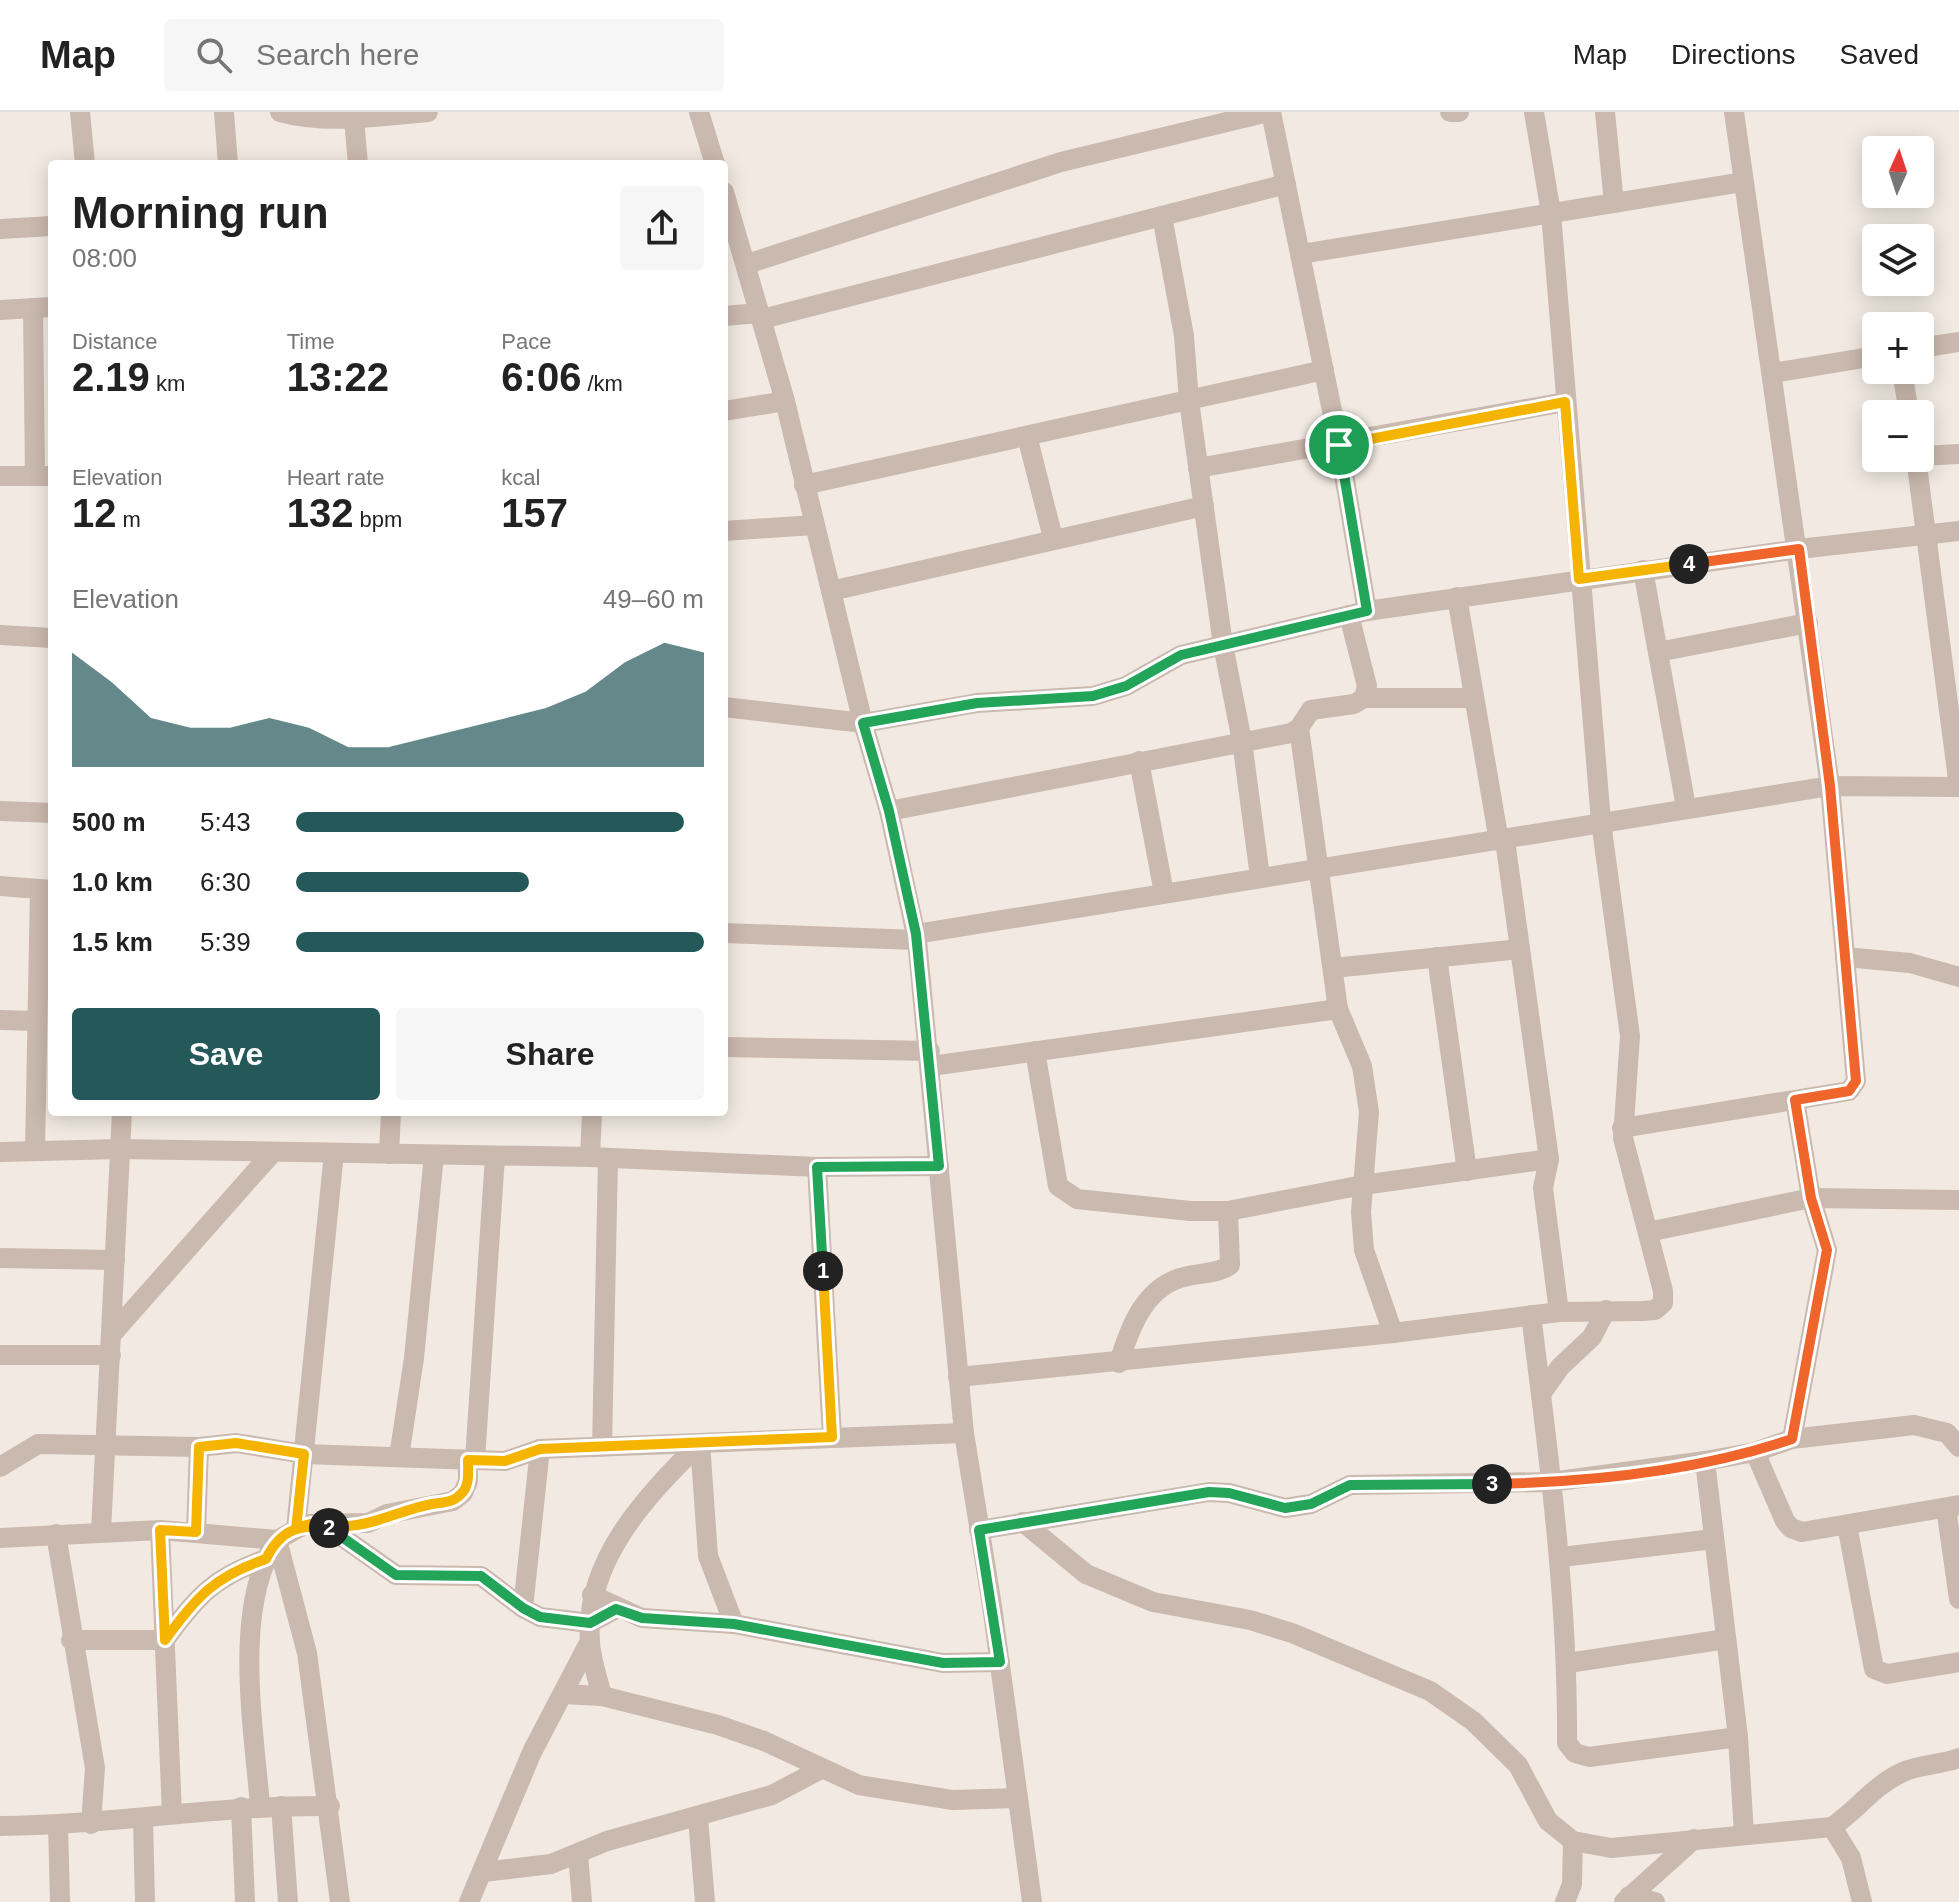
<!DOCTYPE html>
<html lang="en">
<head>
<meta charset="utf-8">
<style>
  :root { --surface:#fff; --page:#f6f6f6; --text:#222; --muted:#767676; --line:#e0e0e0; --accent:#245859 }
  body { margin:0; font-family:Helvetica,sans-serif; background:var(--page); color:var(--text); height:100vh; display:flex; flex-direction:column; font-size:30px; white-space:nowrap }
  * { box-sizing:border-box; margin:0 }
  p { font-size:26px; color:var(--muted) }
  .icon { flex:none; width:44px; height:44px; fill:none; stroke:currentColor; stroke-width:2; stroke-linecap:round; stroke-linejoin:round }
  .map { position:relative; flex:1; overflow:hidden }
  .details { position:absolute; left:48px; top:48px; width:680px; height:956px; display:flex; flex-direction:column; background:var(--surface); border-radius:8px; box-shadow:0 4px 20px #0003 }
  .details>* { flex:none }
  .needle { width:52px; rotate:3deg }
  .fabs { position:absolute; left:1862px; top:24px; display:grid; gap:16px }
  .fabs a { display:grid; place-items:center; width:72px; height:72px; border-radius:8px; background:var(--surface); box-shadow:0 4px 20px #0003; font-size:40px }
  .pin { position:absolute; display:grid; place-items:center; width:68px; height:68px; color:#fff; margin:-34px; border:4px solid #fff; border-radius:50%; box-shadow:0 2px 8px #0007 }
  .km { position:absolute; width:40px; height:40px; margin:-20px; border-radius:50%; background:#222; color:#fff; font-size:22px; line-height:40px; text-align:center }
  .round { display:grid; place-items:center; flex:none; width:84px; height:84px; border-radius:8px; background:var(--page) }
  .overview { display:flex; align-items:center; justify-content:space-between; height:136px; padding:0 24px }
  h1 { font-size:44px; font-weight:700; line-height:60px }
  .metrics { display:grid; grid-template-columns:repeat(3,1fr); gap:12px; height:136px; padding:8px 24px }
  .metrics div { display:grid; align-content:center }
  .metrics b { font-size:40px; font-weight:700 }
  .metrics small { font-size:22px; font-weight:400 }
  .metrics p { font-size:22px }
  .chart { height:224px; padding:16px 24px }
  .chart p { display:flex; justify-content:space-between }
  .chart svg { width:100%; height:144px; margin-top:8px; fill:var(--accent); opacity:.7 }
  .primary-button { display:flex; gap:16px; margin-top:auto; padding:16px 24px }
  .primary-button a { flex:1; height:92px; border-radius:8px; background:var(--accent); color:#fff; font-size:32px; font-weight:700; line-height:92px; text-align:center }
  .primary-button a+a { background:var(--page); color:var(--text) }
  ul { padding:0 24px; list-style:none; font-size:26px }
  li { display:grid; grid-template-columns:128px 96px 1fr; align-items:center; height:60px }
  li i { height:20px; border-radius:10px; background:var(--accent) }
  header { display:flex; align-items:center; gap:48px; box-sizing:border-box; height:112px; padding:0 40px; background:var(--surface); border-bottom:2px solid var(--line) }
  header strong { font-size:38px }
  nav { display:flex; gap:44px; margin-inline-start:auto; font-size:28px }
  .search { width:560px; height:72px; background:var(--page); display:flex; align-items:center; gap:20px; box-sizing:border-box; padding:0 28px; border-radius:8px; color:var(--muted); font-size:30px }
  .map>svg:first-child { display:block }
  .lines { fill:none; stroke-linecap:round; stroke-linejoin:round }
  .minor { stroke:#cab9ae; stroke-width:20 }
  .split-1-casing { stroke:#fff; stroke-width:16 }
  .split-2-casing { stroke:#fff; stroke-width:16 }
  .split-3-casing { stroke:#fff; stroke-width:16 }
  .split-4-casing { stroke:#fff; stroke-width:16 }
  .split-5-casing { stroke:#fff; stroke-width:16 }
  .split-1 { stroke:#22a559; stroke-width:10 }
  .split-2 { stroke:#f5b400; stroke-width:10 }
  .split-3 { stroke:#22a559; stroke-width:10 }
  .split-4 { stroke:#f0652b; stroke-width:10 }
  .split-5 { stroke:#f5b400; stroke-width:10 }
</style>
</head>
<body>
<header>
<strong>Map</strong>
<div class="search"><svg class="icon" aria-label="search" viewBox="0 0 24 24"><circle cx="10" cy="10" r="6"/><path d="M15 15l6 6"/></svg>Search here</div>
<nav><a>Map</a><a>Directions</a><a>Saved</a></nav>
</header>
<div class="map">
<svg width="1959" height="1790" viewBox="0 0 1959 1790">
  <rect width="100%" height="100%" fill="#f2eae2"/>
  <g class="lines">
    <g class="minor">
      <path d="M80,0L85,52"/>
      <path d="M224,0L228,52"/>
      <path d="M280,0C328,13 379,4 428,0"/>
      <path d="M699,0L715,52"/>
      <path d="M1271,0L1339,333L1367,499"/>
      <path d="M1450,0H1459"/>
      <path d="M1605,0L1614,91"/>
      <path d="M354,7L358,52"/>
      <path d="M724,80L785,289L863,611L889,699L917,828L964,1321L992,1494L1032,1790"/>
      <path d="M1162,104L1184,224L1189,289L1223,533L1242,629L1260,765"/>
      <path d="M0,117L52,114"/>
      <path d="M1301,142L1743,70"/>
      <path d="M747,152L1061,50L1268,0"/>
      <path d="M33,196L35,364"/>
      <path d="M0,198L52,195"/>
      <path d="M724,204L760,201"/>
      <path d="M762,207L1286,72"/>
      <path d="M1920,236L1959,230"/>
      <path d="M1902,258L1909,302"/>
      <path d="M1773,261L1876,244"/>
      <path d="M724,299L785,289"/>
      <path d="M1027,324L1053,426"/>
      <path d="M1920,344L1959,342"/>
      <path d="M1916,346L1959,675"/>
      <path d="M1198,356L1565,290"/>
      <path d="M0,364H52"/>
      <path d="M804,373L1324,258"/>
      <path d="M724,419L814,413"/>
      <path d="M1643,458L1686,695"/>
      <path d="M831,479L1204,394"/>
      <path d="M1457,485L1499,729"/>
      <path d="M1349,503L1367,574L1364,586"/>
      <path d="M0,523L52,526"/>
      <path d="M1658,540L1808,511"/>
      <path d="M724,595L863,611L977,591L1093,584L1126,574L1181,543L1367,499L1799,437L1959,419"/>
      <path d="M1139,649L1164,781"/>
      <path d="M0,699L52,701"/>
      <path d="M889,699L1291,621L1299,616"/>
      <path d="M1505,728L1549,1047L1543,1076L1559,1200"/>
      <path d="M0,774L52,778"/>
      <path d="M724,821L917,828"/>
      <path d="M916,822L1830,674L1959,675"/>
      <path d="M1437,845L1467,1059"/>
      <path d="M1845,845L1910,851L1959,865"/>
      <path d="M1333,856L1520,837"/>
      <path d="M0,908L37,909"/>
      <path d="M724,935L930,939"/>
      <path d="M1035,939L1058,1074L1077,1087L1190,1099H1228L1363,1073L1549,1047"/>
      <path d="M931,954L1338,897"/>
      <path d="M1622,1016L1849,979L1856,969L1830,674L1734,0"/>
      <path d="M35,1038L40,777"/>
      <path d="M0,1040L120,1037L590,1045L817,1055L939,1054"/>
      <path d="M389,1042L391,1000"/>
      <path d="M590,1045L592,1000"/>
      <path d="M817,1055L832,1325"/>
      <path d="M1648,1120L1811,1086L1959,1088"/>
      <path d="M0,1146L115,1148"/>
      <path d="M1531,1203C1549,1346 1568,1487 1567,1631L1575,1641L1589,1645L1738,1625"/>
      <path d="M1393,1221L1364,1138L1361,1100L1369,1000L1362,954L1338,897L1299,616L1311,598L1354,592L1364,586H1474"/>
      <path d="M112,1222L273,1040"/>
      <path d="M0,1243H111"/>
      <path d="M1119,1251C1130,1214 1146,1172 1188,1164C1201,1161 1220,1161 1230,1153L1228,1099"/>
      <path d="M958,1265L1393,1221L1559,1200L1643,1199L1655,1198L1663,1191V1179L1623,1026L1630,924L1601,710L1551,101L1534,0"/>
      <path d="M1541,1282L1560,1255L1592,1225L1606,1198"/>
      <path d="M1792,1327L1827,1138L1811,1086L1795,988"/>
      <path d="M700,1331L708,1444L734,1512"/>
      <path d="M602,1335L608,1046"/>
      <path d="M1755,1340L1785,1409L1791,1416L1802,1420L1959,1393"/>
      <path d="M399,1345L414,1246L434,1043"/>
      <path d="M475,1348L495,1044"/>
      <path d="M1705,1349L1738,1625L1744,1722"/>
      <path d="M0,1355L38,1332L199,1335L236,1331L304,1342L505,1349L540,1337L964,1321"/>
      <path d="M1946,1396L1959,1487"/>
      <path d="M1023,1410L1086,1462L1153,1490L1250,1508L1292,1521L1430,1579L1473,1609L1518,1653L1548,1709L1573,1729L1611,1736L1832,1715C1857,1698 1874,1673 1903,1660C1920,1652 1941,1653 1959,1646"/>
      <path d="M324,1412L396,1463L481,1464L523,1496L540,1505L590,1511L616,1497"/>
      <path d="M1847,1413L1874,1557L1887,1562L1959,1550"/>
      <path d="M296,1417L334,1041"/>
      <path d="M160,1418L172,1702"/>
      <path d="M979,1418L1209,1380L1229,1381L1285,1396L1311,1392L1350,1373L1551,1370L1705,1349L1755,1340L1792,1327L1914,1313L1947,1321L1959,1335"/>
      <path d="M101,1420L122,1000"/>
      <path d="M196,1420L199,1335"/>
      <path d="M56,1422L95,1656L91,1712"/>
      <path d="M0,1426L160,1418L277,1428L306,1412L368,1411L387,1402L453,1389L463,1381L468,1369V1348"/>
      <path d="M277,1428L307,1541L340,1790"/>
      <path d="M1561,1445L1714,1427"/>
      <path d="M592,1483L642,1506L734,1512L943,1551L1000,1550"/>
      <path d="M523,1496L540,1337"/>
      <path d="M71,1528H165C196,1485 215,1464 266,1447"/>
      <path d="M1568,1551L1726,1527"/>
      <path d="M563,1582L602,1584L718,1613L764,1629L859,1673L953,1688L1018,1686"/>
      <path d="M602,1584C598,1567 591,1548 590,1530C584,1449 646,1384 700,1331"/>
      <path d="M260,1694C254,1617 232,1494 277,1428"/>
      <path d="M281,1694L288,1790"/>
      <path d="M241,1695L245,1790"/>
      <path d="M698,1706L705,1790"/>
      <path d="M143,1707L145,1790"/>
      <path d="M58,1713L60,1790"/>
      <path d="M0,1714C111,1713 219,1693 330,1694"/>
      <path d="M1832,1715L1851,1746L1862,1790"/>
      <path d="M578,1742L582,1790"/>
      <path d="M483,1760L551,1752L607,1729L772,1683L821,1657"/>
      <path d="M1629,1784L1655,1790"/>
      <path d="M469,1790L532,1640L589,1531"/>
      <path d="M1565,1790L1572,1772L1573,1729"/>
      <path d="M1624,1790L1694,1727"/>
    </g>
  </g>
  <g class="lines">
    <g class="split-1-casing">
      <path id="split-1" d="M823,1159L817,1055L939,1054L916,822L889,699L863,611L977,591L1093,584L1126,574L1181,543L1367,499L1339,333"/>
    </g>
    <g class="split-2-casing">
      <path id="split-2" d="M329,1416C319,1409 306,1412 296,1417L304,1342L236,1331L199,1335L196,1420L160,1418L165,1528C196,1485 215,1464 266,1447C286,1406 312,1416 349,1414C377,1412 404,1397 432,1392C443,1390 453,1391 461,1382C470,1374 468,1360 468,1348L505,1349L540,1337L832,1325L823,1159"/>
    </g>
    <g class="split-3-casing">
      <path id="split-3" d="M329,1416L396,1463L481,1464L523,1496L540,1505L590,1511L616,1497L642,1506L734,1512L943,1551L1000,1550L979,1418L1209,1380L1229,1381L1285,1396L1311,1392L1350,1373L1492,1372"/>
    </g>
    <g class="split-4-casing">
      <path id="split-4" d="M1492,1372C1591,1370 1698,1359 1792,1327L1827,1138L1811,1086L1795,988L1849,979L1856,969L1830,674L1799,437L1689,452"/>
    </g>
    <g class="split-5-casing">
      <path id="split-5" d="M1339,333L1565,290L1579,467L1689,452"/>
    </g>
    <use href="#split-1" class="split-1"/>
    <use href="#split-2" class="split-2"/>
    <use href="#split-3" class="split-3"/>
    <use href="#split-4" class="split-4"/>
    <use href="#split-5" class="split-5"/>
  </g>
</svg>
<div class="fabs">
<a><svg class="needle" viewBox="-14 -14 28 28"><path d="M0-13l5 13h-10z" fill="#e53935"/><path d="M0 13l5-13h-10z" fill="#767676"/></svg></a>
<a><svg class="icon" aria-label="layers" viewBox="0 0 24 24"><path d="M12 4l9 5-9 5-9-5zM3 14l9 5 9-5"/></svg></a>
<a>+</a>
<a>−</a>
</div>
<div class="pin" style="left:1339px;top:333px;background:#1e9e55"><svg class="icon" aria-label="arrive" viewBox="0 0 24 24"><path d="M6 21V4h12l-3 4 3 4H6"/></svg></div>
<b class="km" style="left:823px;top:1159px">1</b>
<b class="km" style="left:329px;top:1416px">2</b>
<b class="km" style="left:1492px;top:1372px">3</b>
<b class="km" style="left:1689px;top:452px">4</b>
<section class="details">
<div class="overview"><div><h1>Morning run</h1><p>08:00</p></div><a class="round"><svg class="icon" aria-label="share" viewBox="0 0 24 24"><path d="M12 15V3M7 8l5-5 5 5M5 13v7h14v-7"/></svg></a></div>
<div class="metrics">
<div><p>Distance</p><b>2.19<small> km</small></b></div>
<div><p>Time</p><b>13:22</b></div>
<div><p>Pace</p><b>6:06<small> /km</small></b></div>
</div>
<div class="metrics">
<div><p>Elevation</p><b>12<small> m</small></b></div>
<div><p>Heart rate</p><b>132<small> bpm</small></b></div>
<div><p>kcal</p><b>157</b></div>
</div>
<div class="chart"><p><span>Elevation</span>49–60 m</p>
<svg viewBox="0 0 160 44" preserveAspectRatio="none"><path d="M0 44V9L10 18L20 29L30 32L40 32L50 29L60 32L70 38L80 38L90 35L100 32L110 29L120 26L130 21L140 12L150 6L160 9V44z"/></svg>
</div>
<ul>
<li><b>500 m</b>5:43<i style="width:95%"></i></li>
<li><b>1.0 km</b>6:30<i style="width:57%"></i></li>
<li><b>1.5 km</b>5:39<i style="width:100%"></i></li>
</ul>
<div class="primary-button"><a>Save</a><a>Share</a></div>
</section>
</div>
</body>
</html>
